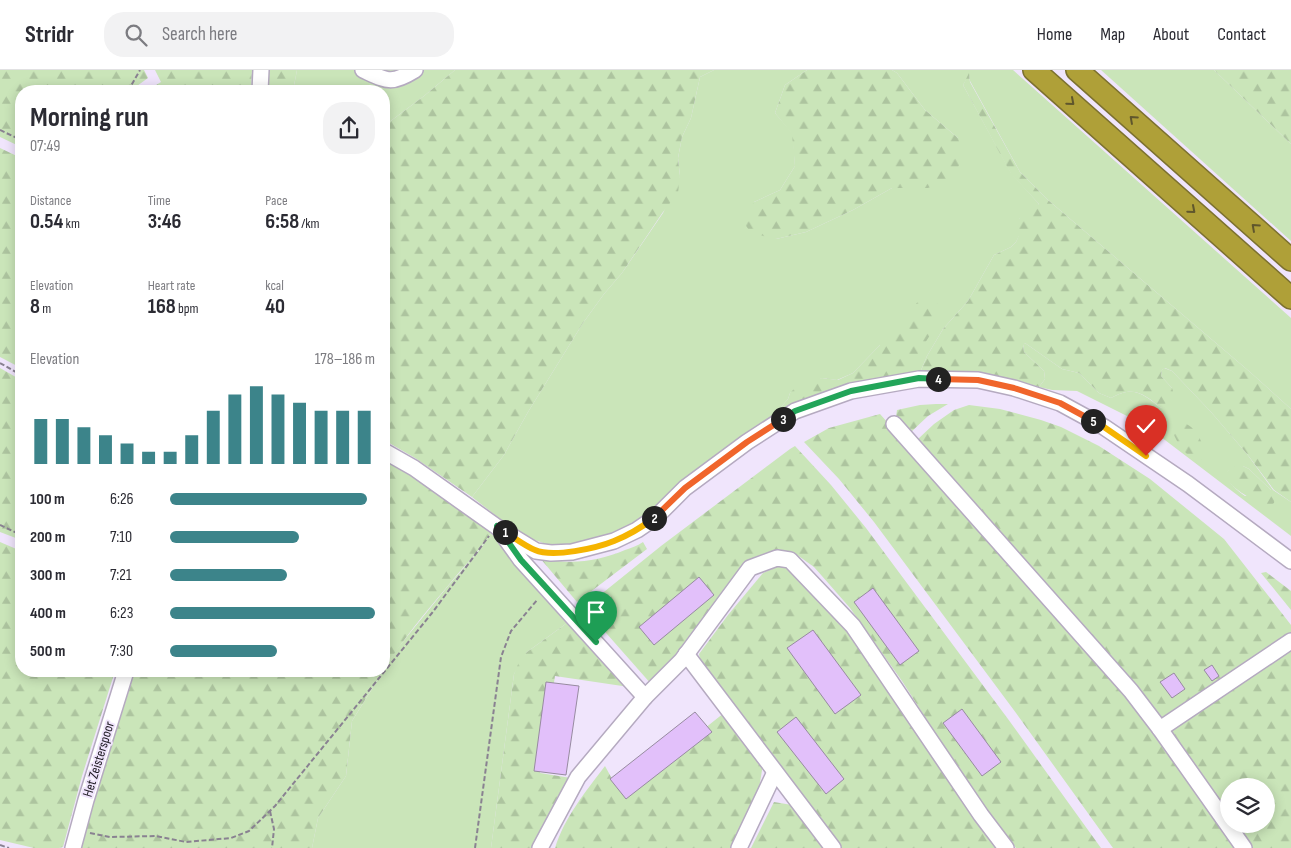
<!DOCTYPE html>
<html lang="en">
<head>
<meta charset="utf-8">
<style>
  :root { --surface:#fff; --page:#f2f2f3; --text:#2b2b33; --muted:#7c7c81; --line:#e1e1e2; --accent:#3c848a }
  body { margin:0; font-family:"Sofia Sans Condensed",sans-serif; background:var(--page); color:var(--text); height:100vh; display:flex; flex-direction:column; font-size:19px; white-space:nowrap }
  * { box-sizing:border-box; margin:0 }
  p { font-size:16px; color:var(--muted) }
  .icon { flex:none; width:28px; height:28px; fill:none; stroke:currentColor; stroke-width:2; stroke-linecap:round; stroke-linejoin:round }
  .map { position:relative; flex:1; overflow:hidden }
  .side { position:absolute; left:15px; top:15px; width:375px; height:592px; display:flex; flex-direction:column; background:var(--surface); border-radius:20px; box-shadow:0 2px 12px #0003 }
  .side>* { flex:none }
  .controls { position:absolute; left:1220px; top:708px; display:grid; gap:10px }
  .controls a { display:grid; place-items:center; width:55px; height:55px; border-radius:50%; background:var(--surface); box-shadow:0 2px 12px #0003; font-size:25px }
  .pin { position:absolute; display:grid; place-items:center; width:42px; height:42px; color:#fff; margin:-51px -21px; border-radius:50% 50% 50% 0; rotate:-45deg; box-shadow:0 0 5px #0007 }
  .pin .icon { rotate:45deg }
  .km { position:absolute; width:25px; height:25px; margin:-12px; border-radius:50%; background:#222; color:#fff; font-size:14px; line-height:25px; text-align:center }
  .round { display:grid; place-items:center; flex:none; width:52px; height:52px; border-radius:20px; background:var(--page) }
  .overview { display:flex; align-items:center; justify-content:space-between; height:85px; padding:0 15px }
  h1 { font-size:28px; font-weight:700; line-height:38px }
  .stats { display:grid; grid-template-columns:repeat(3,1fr); gap:8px; height:85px; padding:5px 15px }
  .stats div { display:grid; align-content:center }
  .stats b { font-size:21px; font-weight:700 }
  .stats small { font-size:14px; font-weight:400 }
  .stats p { font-size:14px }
  .chart { height:140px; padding:10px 15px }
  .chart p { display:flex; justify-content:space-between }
  .chart svg { width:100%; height:90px; margin-top:5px; stroke:var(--accent); stroke-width:6 }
  ul { padding:0 15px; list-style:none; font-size:16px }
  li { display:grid; grid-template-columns:80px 60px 1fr; align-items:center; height:38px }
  li i { height:12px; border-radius:6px; background:var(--accent) }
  header { display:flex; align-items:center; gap:30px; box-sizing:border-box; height:70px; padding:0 25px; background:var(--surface); border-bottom:1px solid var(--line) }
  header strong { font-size:24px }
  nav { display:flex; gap:28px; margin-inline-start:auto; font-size:18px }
  .search { width:350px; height:45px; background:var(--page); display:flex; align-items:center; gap:12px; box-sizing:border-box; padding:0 18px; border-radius:20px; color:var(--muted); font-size:19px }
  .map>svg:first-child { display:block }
  .green { fill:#cae5b9; fill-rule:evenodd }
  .forest { fill:url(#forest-firs) }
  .building { fill:#e2c0fa; stroke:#978ba0 }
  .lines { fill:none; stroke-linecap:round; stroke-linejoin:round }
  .minor-casing { stroke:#b5aac0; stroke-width:18 }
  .highway-casing { stroke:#7c7130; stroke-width:24 }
  .path { stroke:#898191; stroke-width:2; stroke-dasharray:5 2.5; stroke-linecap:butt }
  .minor { stroke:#fff; stroke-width:15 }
  .highway { stroke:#afa038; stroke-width:21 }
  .oneway { stroke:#5f562c }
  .split-1-casing { stroke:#fff; stroke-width:10 }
  .split-2-casing { stroke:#fff; stroke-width:10 }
  .split-3-casing { stroke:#fff; stroke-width:10 }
  .split-4-casing { stroke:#fff; stroke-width:10 }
  .split-5-casing { stroke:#fff; stroke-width:10 }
  .split-6-casing { stroke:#fff; stroke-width:10 }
  .split-1 { stroke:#22a559; stroke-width:6 }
  .split-2 { stroke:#f5b400; stroke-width:6 }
  .split-3 { stroke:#f0652b; stroke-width:6 }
  .split-4 { stroke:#22a559; stroke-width:6 }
  .split-5 { stroke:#f0652b; stroke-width:6 }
  .split-6 { stroke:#f5b400; stroke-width:6 }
  .labels { text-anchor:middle; stroke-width:4; stroke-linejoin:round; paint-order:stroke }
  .street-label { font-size:14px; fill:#1e1a22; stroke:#f0e5fc }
</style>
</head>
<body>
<header>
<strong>Stridr</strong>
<div class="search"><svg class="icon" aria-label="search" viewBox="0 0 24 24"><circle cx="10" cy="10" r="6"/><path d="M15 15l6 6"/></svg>Search here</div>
<nav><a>Home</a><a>Map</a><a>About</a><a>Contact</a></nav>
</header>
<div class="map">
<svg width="1291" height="778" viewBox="0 0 1291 778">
  <defs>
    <pattern id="forest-firs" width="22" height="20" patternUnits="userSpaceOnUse" patternTransform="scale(1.25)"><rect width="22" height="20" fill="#cae5b9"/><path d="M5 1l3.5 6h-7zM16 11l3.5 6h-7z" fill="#adc49f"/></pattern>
  </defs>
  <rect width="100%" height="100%" fill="#f0e5fc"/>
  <g class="green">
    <path d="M297,0H455L424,26L384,56V21H293Z"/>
    <path d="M714,0H807L785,15L775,43L793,64L795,96L780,120L754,132L776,169L806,162L853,140L892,118H928L958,68L925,40L897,3L892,0H1013L1291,248V339L1250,302L1048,130L1020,102L970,11L969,5L963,15L1011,103L1039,134L1019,149V166L1016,172L1011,177L994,185L968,231L943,259L927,286L919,305L904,306L880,275L853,303L837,310L822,308L790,323L788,329L775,344L771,355L658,443L606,473L552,476L529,468L513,459L472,427L504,385L528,342L583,253L604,224L622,203L663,143L680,106L678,88L682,67L691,48L700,7Z"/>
    <path d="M1101,0H1214L1291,74V171Z"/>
    <path d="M1025,273L1062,299L1079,303L1099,323L1111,328C1134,315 1143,324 1161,338L1172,318L1161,306L1162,300L1164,298L1172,301L1211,342L1247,384L1273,420L1291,432V466L1161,367L1129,347L1077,321L1052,320L1039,317L1045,309L1044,301L1024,282L1023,274ZM1243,396L1249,399L1271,420L1245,426C1237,420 1225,412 1228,401Z"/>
    <path d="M491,463L542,520L567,553L527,582L514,604L491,778H312L318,748L346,706L352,651L397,579L448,516L481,478Z"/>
  </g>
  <g class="forest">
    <path d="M0,0H144L148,8L130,21H21V77L0,67Z"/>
    <path d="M155,0H252L251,21H146L161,12Z"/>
    <path d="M268,0H297L293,21H267Z"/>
    <path d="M455,0H714L700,7L691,48L682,67L678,88L680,106L678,123L663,142L622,203L604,224L583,253L528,342L504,385L472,427L415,388L384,370V56L424,26Z"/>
    <path d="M807,0H892L897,3L925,40L958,68L964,86L955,103L944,112L928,118H892L853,140L806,162L776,169L751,163L742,150L754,132L780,120L795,96L792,64L775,43L785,15Z"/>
    <path d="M1214,0H1291V74Z"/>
    <path d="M969,3L970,12L1020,102L1048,130L1250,302L1291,339V432L1274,420L1247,384L1211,342L1172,301L1165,298L1162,300L1161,306L1172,318L1174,325L1161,338C1144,324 1134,315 1111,328L1099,323L1079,303L1062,299L1025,273L1023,275L1024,282L1044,301L1045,309L1039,317L1009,309L919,305L927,286L943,259L968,231L994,185L1011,177L1016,172L1019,165V149L1025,140L1039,134L1011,104L963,15Z"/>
    <path d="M0,78L21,88V298L0,287Z"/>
    <path d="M932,226L938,235L939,251L904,306L771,355L775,344L788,329L790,323L800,313L822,308L838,310L853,303L880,275L922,227Z"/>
    <path d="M0,298L21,310V470L0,462Z"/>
    <path d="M936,334H948L928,346L910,363L896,347L897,340L920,335Z"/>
    <path d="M969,335L1000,339L1041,350L1061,357L1099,376L1150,409L1224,469L1291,555V778H1251L1235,754H1266V716H1229V745L1197,698L1164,653L917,370L934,354L954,340Z"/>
    <path d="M880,344L1136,633L1239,778H1113L1016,643L874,452L839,409L804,372L829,358Z"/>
    <path d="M1177,354C1178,354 1185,354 1186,354C1198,359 1206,377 1202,389L1198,391H1194L1180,377L1173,363L1172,358Z"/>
    <path d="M795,376L831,415L866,458L1008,649L1101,778H1016L976,727L902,611L850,538L829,514L814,497L793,482L785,481L776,482L761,489L652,615L584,538L661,476L790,379Z"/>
    <path d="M384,386L481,451L491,463C478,483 462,498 447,517C425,543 402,570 384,600Z"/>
    <path d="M1236,396H1243L1249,399L1271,420L1275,427L1274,433L1270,436C1258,434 1205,407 1236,396Z"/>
    <path d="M0,472L21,481V601H115L82,706L63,777L59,778H34L0,770Z"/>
    <path d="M643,472L647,479L577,532L540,488C569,495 597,492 625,480C631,478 637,476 643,472Z"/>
    <path d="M779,496L789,497L826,530L999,778H841L702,598L699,584L728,545L763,503Z"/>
    <path d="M1266,502L1291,521V540L1261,503Z"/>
    <path d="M567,553L573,556L629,617L555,606L540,703L577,709L541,778H491L514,604L519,592L527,582Z"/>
    <path d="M135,601H383L352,651L346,706L318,748L312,778H81L93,734Z"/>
    <path d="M724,643L763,694L758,725L731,778H555C564,748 586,721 605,696L611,707L623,723Z"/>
    <path d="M774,732L792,735L828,778H751Z"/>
  </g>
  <g class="building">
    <path d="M699,507L714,525L654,575L639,557Z"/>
    <path d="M873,518L919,581L900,595L854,532Z"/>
    <path d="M813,560L861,625L835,644L787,578Z"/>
    <path d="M1212,595L1219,606L1212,611L1204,600Z"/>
    <path d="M1174,603L1185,619L1172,628L1160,612Z"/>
    <path d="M546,612L579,616L566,705L534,701Z"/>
    <path d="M962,639L1001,692L982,706L943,653Z"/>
    <path d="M695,642L712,662L626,729L610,709Z"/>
    <path d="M796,647L844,709L826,724L777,662Z"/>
  </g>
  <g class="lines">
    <g class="minor-casing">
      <g id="minor">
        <path d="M363,0C387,11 391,15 415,0"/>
        <path d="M260,21L261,0"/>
        <path d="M894,354L1131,621L1160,659L1244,778"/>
        <path d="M384,381L414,398L497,457L536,481L551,483L572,482L614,471L637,460L656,447L685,418L747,372L795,341L851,321L919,309L978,310L1014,318L1060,333L1104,357L1188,414L1291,491"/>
        <path d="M503,465L521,490L645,627"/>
        <path d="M686,584L833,778"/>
        <path d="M1160,659L1291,571"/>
        <path d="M73,778L86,730L126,601"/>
        <path d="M540,778L578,707L645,627L682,590L750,498L777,488L790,490L853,556L981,745L1006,778"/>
        <path d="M739,778L775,702"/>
      </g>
    </g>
    <g class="highway-casing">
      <g id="highway">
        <path d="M1034,0L1291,228"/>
        <path d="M1077,0L1291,190"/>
      </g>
    </g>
    <g class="path">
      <path d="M128,21L140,0"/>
      <path d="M0,60L21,70"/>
      <path d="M0,293L21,305"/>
      <path d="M0,455L21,465"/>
      <path d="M270,741L274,759L272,778"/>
      <path d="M90,763L110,767L156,766L186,772L231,768L249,761L275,736L432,543L489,466"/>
      <path d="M0,775L9,778"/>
      <path d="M475,778L501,587L511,561L538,529"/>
    </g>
    <use href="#minor" class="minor"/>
    <use href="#highway" class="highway"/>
  </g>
  <defs><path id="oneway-chevron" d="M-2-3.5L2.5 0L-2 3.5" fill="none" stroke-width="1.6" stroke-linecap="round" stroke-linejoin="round" transform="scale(1.25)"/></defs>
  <g class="oneway">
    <use href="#oneway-chevron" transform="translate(1071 32) rotate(41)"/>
    <use href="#oneway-chevron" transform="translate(1133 49) rotate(-138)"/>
    <use href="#oneway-chevron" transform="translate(1192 140) rotate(41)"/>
    <use href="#oneway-chevron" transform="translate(1255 157) rotate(-138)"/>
  </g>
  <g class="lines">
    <g class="split-1-casing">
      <path id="split-1" d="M505,462L497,456L521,490L596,572"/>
    </g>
    <g class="split-2-casing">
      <path id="split-2" d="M505,462C515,468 525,476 535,480C553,488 597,478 614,471C629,465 642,457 654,448"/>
    </g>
    <g class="split-3-casing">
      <path id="split-3" d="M654,448L685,418L747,372L783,349"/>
    </g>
    <g class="split-4-casing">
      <path id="split-4" d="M783,349L795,341L851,321L919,308L938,309"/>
    </g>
    <g class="split-5-casing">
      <path id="split-5" d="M938,309L978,310L1014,318L1060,333L1093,351"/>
    </g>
    <g class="split-6-casing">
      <path id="split-6" d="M1093,351L1104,357L1146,386"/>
    </g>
    <use href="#split-1" class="split-1"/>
    <use href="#split-2" class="split-2"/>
    <use href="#split-3" class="split-3"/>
    <use href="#split-4" class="split-4"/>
    <use href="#split-5" class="split-5"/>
    <use href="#split-6" class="split-6"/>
  </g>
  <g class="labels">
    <g class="street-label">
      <text transform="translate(98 689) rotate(-73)" y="5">Het Zeisterspoor</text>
    </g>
  </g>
</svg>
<div class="controls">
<a><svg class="icon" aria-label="layers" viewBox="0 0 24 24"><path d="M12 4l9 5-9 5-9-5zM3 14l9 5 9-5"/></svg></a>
</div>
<div class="pin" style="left:596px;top:572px;background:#1e9e55"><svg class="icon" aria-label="arrive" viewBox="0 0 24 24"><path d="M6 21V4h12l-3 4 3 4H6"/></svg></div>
<div class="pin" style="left:1146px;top:386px;background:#d93025"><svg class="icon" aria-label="check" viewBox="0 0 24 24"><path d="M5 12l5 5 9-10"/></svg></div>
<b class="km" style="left:505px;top:462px">1</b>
<b class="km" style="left:654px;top:448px">2</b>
<b class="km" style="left:783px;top:349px">3</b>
<b class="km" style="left:938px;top:309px">4</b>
<b class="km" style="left:1093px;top:351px">5</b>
<section class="side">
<div class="overview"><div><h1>Morning run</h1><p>07:49</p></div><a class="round"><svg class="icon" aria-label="share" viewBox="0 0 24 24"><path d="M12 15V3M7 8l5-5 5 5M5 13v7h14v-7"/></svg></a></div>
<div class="stats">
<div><p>Distance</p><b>0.54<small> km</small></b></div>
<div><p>Time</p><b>3:46</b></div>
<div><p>Pace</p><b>6:58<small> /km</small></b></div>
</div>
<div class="stats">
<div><p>Elevation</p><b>8<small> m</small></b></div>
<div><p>Heart rate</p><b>168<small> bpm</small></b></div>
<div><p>kcal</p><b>40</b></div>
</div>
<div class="chart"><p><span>Elevation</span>178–186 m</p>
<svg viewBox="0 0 160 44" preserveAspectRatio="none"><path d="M5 44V22M15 44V22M25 44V26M35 44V30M45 44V34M55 44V38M65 44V38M75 44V30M85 44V18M95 44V10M105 44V6M115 44V10M125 44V14M135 44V18M145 44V18M155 44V18"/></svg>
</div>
<ul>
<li><b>100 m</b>6:26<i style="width:96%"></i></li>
<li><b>200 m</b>7:10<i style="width:63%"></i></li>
<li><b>300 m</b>7:21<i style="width:57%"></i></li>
<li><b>400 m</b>6:23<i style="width:100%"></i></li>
<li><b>500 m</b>7:30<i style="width:52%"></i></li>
</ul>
</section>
</div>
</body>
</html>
